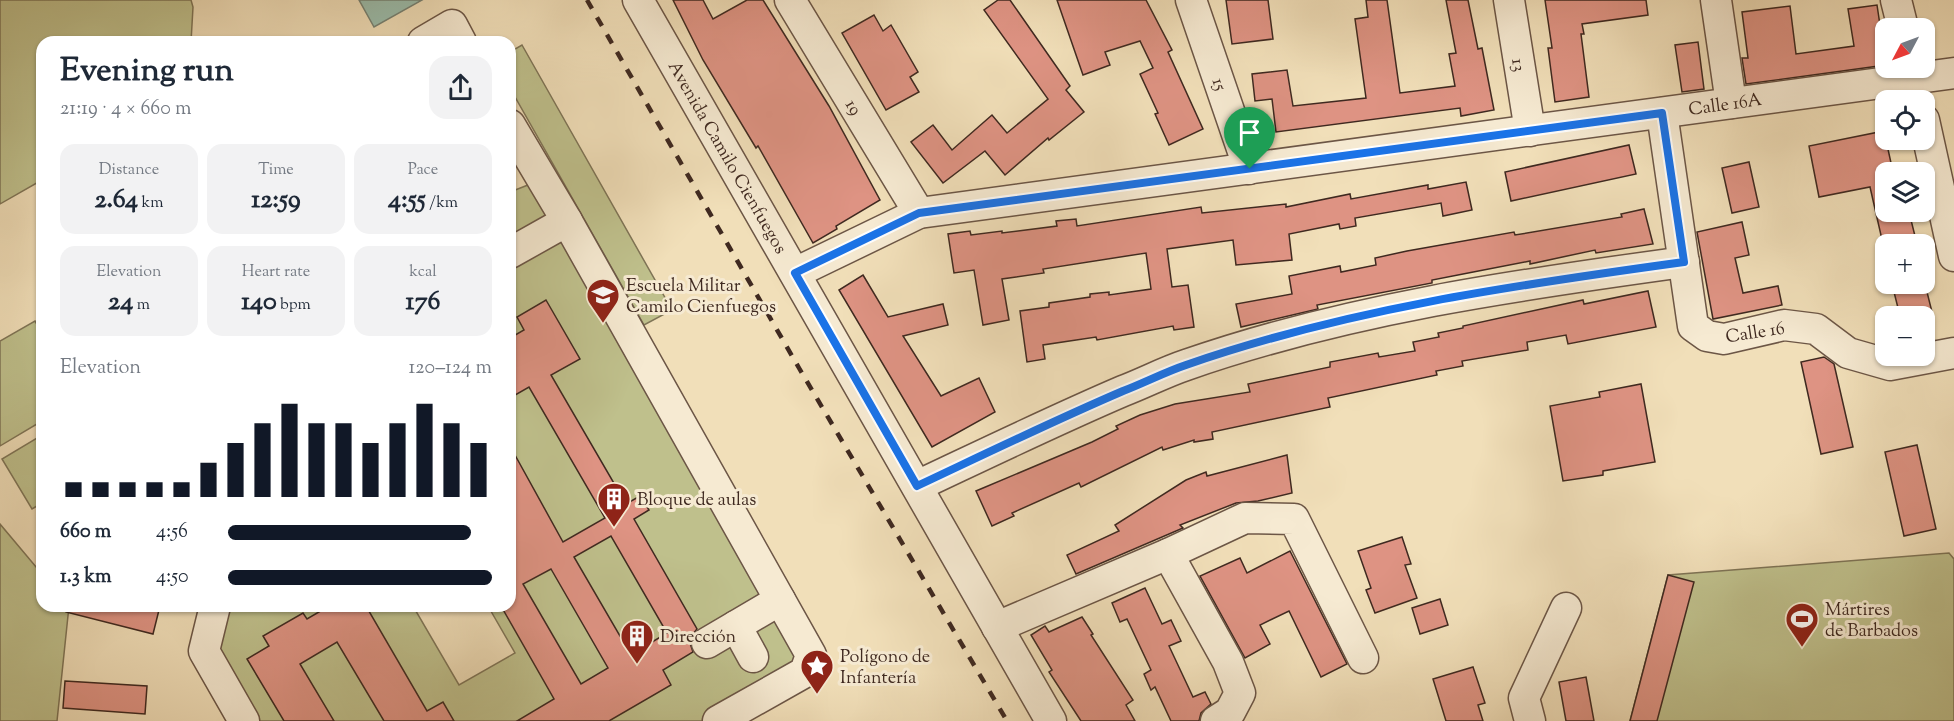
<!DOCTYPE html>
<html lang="en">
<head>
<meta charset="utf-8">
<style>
  :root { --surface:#fff; --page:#f2f2f3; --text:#1f2937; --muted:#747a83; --accent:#111827 }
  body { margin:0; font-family:"Sorts Mill Goudy",serif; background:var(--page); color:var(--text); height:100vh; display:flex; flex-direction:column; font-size:22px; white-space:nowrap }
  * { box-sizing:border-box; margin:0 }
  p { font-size:20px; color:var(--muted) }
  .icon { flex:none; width:33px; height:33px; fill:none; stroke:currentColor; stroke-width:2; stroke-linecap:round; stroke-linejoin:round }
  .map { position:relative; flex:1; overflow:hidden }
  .side { position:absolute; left:36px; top:36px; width:480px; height:576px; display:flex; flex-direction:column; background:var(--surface); border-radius:18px; box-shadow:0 2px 4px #0004 }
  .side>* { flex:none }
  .needle { width:39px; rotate:229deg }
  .tools { position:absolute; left:1875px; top:18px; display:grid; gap:12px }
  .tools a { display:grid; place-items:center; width:60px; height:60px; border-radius:12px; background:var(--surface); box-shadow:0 2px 4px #0004; font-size:30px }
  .pin { position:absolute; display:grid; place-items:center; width:51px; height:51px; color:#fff; margin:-62px -26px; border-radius:50% 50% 50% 0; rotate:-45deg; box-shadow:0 0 6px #0007 }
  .pin .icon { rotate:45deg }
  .round { display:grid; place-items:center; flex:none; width:63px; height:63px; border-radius:18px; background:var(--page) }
  .overview { display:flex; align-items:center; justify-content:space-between; height:102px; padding:0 24px }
  h1 { font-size:33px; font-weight:800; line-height:45px }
  .stats { display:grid; grid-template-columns:repeat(3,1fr); gap:9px; height:102px; padding:6px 24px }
  .stats div { display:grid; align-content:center; border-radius:15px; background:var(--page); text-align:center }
  .stats b { font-size:26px; font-weight:800 }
  .stats small { font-size:16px; font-weight:400 }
  .stats p { font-size:16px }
  .chart { height:168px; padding:12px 24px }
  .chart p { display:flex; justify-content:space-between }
  .chart svg { width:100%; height:108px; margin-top:6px; stroke:var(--accent); stroke-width:6 }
  ul { padding:0 24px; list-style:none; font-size:20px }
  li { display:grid; grid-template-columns:96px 72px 1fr; align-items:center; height:45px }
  li i { height:15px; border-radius:8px; background:var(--accent) }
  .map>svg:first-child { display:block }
  .green { fill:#bfc08c; stroke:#7f7456; stroke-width:1.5 }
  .water { fill:#9bbdac; stroke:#768274; stroke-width:1.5 }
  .building { fill:#de9383; stroke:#3f2920; stroke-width:1.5; fill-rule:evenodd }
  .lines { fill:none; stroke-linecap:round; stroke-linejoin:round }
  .minor-casing { stroke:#6c5646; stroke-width:33 }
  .minor { stroke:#f6ead2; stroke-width:30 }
  .rail { stroke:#3f2920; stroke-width:4.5; stroke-dasharray:10 10; stroke-linecap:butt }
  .route-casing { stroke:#fff; stroke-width:12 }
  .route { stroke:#1a73e8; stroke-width:8 }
  .labels { text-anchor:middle; stroke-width:6; stroke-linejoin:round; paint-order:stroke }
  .street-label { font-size:18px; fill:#3f2920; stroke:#f6ead2 }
  .poi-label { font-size:18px; fill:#3f2920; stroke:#f6ead2; text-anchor:start }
</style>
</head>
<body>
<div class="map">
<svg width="1954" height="721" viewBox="0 0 1954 721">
  <rect width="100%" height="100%" fill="#f1dfb9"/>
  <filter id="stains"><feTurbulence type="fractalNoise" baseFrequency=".00333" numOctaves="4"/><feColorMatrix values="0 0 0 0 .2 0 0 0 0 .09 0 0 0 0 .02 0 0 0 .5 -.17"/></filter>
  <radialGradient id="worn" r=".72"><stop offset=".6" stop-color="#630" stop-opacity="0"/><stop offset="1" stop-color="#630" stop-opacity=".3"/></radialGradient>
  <g class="green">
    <path d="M0,0H191L193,7L191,42H42V180L0,204Z"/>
    <path d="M522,45L672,310L644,325L510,88V52Z"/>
    <path d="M528,185L559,225L811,655L718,721H244L204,651L215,606H413L459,685L515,653L488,606H510V192Z"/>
    <path d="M35,321L42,333V421L0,446V341Z"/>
    <path d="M42,435V503L32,509L2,459Z"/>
    <path d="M0,524L42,574V606H69L57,721H0Z"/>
    <path d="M1949,553L1954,559V721H1630L1668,575Z"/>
  </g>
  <path class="water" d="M359,0H422L374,27Z"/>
  <g class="building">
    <path d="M673,0H703L713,19L747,0H763L829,106L880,200L836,226L837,229L813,243L758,146L756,148L703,60Z"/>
    <path d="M998,0H1010L1070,86L1066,90L1084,112L1049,140L1048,138L1005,175L985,151L943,183L911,142L933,125L952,150L992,115L1007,133L1048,99L984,10Z"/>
    <path d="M1057,0H1146L1172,50L1168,52L1203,129L1169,145L1155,114L1158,113L1140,74L1153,68L1140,41L1105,52L1110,65L1083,75Z"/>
    <path d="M1226,0H1268L1273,39L1232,44Z"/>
    <path d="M1366,0H1387L1400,93L1455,86L1449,54L1456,53L1446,0H1468L1478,49L1482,48L1494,110L1461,116L1460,108L1276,132L1272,99L1255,101L1252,74L1287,70L1293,106L1366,98L1355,19L1368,17Z"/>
    <path d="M1545,0H1646L1648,15L1582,24L1584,34H1581L1589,97L1555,102L1548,48H1552Z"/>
    <path d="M1877,5L1886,65L1746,84L1742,58H1748L1742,12L1790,6L1796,54L1854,46L1848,9Z"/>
    <path d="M874,15L883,31L891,25L918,72L910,77L919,92L886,110L842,33Z"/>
    <path d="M1698,42L1704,89L1682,92L1675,45Z"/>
    <path d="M1884,131L1893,172H1886V212H1909L1917,244H1883L1870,187L1819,197L1809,146Z"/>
    <path d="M1629,145L1636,174L1511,201L1505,172Z"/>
    <path d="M1749,162L1759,207L1732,213L1722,168Z"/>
    <path d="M1466,182L1472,210L1443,216L1441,203L1355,218L1356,226L1340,229L1339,224L1289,234L1292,260L1236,265L1233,240L1167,249L1172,287L1188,285L1194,327L1174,330L1173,326L1097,340L1096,337L1043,345L1045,359L1027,362L1020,311L1049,307V303L1090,297V294L1109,292V295L1151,289L1146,253L1043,269L1044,273L1002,279L1009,320L983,325L974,270L954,273L948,234L970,231L971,235L1002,231V233L1057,226L1056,221L1076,219L1077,226L1201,207L1202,213L1286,204V207L1350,194L1351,199L1428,185V189Z"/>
    <path d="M1644,209L1653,244L1596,253L1595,250L1530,264V261L1463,274L1432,280V283L1317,305L1318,309L1241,327L1236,304L1292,294L1289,276L1340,266L1341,272L1376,265L1375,258L1407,251L1514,232L1515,235L1622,217L1621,214Z"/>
    <path d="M1742,222L1749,255L1735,258L1743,293L1778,286L1782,305L1713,319L1697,232Z"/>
    <path d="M863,275L888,317L943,304L948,325L903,336L941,396L979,378L995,412L932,447L839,290Z"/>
    <path d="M1892,284H1925L1933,316H1900Z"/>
    <path d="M1648,291L1656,327L1568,344L1566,335L1527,342L1528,350L1462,361L1463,366L1436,371L1437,375L1328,398L1330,407L1212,432L1213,439L1194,442V440L1163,450L1162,447L1081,487L1079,483L1012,513L1014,516L992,526L976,491L1092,442L1118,429L1116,426L1140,415L1175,404L1250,392L1248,384L1330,367V362L1378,353L1379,357L1415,351L1413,342L1439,337L1438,333L1463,328V326L1583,300L1584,304Z"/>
    <path d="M546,300L580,359L551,375L626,504L640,496L649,510L634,519L697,629L692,635L690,643L693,652L663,670L671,685L609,721H517L554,699L501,606H510V446L563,542L605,518L529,387L510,398V338L524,330L517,317ZM611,536L667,633L631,655L574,557ZM551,569L608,668L581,684L523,584Z"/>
    <path d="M1824,357L1834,364L1853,447L1821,454L1801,362Z"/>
    <path d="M1641,384L1655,462L1603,471V475L1563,481L1550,406L1600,397L1599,392Z"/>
    <path d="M1917,445L1936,529L1904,536L1885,452Z"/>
    <path d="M1287,455L1292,493L1258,501L1236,503L1180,525L1183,528L1076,574L1067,555L1119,531L1115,525L1186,480L1206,472L1207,476Z"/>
    <path d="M1402,537L1411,564L1405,565L1417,598L1375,613L1366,590L1371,588L1358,551Z"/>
    <path d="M1290,551L1347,664L1321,677L1289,611L1260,625L1270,644L1245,658L1200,576L1240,558L1247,573Z"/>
    <path d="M1668,575L1694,582L1657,721H1630Z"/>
    <path d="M1145,588L1162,624L1171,620L1181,641L1169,646L1193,697L1205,692L1211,704L1201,713L1199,721H1171L1155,687L1151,690L1144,674L1151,670L1127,619L1120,622L1112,603Z"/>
    <path d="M1440,599L1448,625L1420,634L1412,608Z"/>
    <path d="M67,606H160L153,634L66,612Z"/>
    <path d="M329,606H366L427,711L443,702L454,721H384L337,642L300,664L334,721H284L247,659L269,646L263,636L303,613L307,619Z"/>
    <path d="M1082,617L1093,634L1091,635L1133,700L1126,705L1135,721H1081L1049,672L1052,670L1031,635L1045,626L1049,632Z"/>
    <path d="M1473,667L1485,703L1478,705L1483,721H1446L1433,679Z"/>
    <path d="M1586,677L1594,721H1566L1559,682Z"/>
    <path d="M65,681L147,686L145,714L63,708Z"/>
  </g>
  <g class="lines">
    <g class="minor-casing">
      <g id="minor">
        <path d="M638,0L1051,721"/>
        <path d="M790,0L919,213"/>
        <path d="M1191,0L1249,169"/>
        <path d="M1509,0L1530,131"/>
        <path d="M1716,0L1731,103"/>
        <path d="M1896,0L1903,28"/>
        <path d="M423,42L452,25L461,42"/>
        <path d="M1662,113L1693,326L1707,336L1724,339L1784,325L1816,329L1848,353L1890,365L1954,353"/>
        <path d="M1924,120L1954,256"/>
        <path d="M510,125L567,221"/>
        <path d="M510,253L567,221L811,655L805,672L718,721"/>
        <path d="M795,273L919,213L1954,73"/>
        <path d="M917,486C985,454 1053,421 1123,391C1144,383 1165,372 1186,365C1347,309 1516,285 1684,262"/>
        <path d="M1168,554L1228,662L1240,693L1230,712L1216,721"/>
        <path d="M215,606L204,651L244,721"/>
        <path d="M736,626L753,657"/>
        <path d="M997,627L1168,554L1245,518L1294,519L1363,658"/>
        <path d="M707,643L780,600"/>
        <path d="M1530,721L1524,698L1566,608"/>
      </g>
    </g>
    <use href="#minor" class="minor"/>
    <path class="rail" d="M587,0L799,368L1007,721"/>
  </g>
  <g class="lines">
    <g class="route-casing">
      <path id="route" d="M1662,113L1684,262C1516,285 1347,309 1186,365C1165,372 1144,383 1123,391C1053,421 985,454 917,486L795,273L919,213Z"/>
    </g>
    <use href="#route" class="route"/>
  </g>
  <defs>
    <g id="school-pin" transform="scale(1.725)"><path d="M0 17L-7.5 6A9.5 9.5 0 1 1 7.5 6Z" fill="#8f2418" stroke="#f6ead2"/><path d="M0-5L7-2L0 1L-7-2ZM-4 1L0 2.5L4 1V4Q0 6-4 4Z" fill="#fff"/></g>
    <g id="building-pin" transform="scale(1.725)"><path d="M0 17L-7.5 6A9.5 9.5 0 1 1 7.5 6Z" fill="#8f2418" stroke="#f6ead2"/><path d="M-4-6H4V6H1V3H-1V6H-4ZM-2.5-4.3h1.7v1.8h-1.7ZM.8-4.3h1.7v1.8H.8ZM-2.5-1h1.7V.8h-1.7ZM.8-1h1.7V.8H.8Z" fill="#fff"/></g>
    <g id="stadium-pin" transform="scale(1.725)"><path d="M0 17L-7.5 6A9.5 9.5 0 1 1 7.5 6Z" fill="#8f2418" stroke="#f6ead2"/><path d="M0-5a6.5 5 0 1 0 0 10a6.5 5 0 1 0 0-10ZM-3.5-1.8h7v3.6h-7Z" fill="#fff"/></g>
    <g id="sight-pin" transform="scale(1.725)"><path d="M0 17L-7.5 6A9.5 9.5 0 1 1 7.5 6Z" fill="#8f2418" stroke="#f6ead2"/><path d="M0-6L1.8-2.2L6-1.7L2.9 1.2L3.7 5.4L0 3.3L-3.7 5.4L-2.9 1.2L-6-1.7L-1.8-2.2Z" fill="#fff"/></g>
  </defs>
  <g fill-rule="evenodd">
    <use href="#school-pin" x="603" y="295"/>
    <use href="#building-pin" x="614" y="499"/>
    <use href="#stadium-pin" x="1802" y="619"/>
    <use href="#building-pin" x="637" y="636"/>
    <use href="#sight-pin" x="817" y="666"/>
  </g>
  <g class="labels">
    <g class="street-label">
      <text transform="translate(1519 65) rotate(81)" y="6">13</text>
      <text transform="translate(1220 84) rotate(71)" y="6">15</text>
      <text transform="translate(1725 104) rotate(-8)" y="6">Calle 16A</text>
      <text transform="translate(854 107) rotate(59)" y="6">19</text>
      <text transform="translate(728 157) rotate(60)" y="6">Avenida Camilo Cienfuegos</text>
      <text transform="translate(1755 332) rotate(-9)" y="6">Calle 16</text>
    </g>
    <g class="poi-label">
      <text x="626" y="291">Escuela Militar<tspan x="626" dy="21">Camilo Cienfuegos</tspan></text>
      <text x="637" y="505">Bloque de aulas</text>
      <text x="1825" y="615">Mártires<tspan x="1825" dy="21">de Barbados</tspan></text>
      <text x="660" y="642">Dirección</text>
      <text x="840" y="662">Polígono de<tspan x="840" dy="21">Infantería</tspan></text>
    </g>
  </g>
  <rect width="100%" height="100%" filter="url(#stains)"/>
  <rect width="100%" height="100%" fill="url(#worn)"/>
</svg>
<div class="tools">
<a><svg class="needle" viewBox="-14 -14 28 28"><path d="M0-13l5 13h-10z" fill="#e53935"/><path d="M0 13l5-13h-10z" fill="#747a83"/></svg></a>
<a><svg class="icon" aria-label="locate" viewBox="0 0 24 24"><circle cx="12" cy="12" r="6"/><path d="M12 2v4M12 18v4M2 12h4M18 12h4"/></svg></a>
<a><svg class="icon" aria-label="layers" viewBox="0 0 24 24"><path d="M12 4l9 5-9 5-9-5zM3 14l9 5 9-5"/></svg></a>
<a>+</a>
<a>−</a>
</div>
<div class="pin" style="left:1250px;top:169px;background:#1e9e55"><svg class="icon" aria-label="arrive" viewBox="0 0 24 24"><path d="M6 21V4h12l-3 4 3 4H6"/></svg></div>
<section class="side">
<div class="overview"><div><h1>Evening run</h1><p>21:19 · 4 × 660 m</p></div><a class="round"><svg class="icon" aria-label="share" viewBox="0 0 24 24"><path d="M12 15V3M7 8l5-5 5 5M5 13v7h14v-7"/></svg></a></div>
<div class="stats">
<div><p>Distance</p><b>2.64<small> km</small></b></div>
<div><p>Time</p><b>12:59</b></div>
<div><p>Pace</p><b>4:55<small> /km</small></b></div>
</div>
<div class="stats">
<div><p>Elevation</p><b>24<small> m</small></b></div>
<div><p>Heart rate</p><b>140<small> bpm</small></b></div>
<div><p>kcal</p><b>176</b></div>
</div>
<div class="chart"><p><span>Elevation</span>120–124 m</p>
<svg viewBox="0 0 160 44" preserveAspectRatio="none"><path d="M5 44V38M15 44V38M25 44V38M35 44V38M45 44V38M55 44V30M65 44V22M75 44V14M85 44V6M95 44V14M105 44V14M115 44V22M125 44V14M135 44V6M145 44V14M155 44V22"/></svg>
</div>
<ul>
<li><b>660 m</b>4:56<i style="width:92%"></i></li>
<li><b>1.3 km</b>4:50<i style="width:100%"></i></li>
</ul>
</section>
</div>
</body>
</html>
